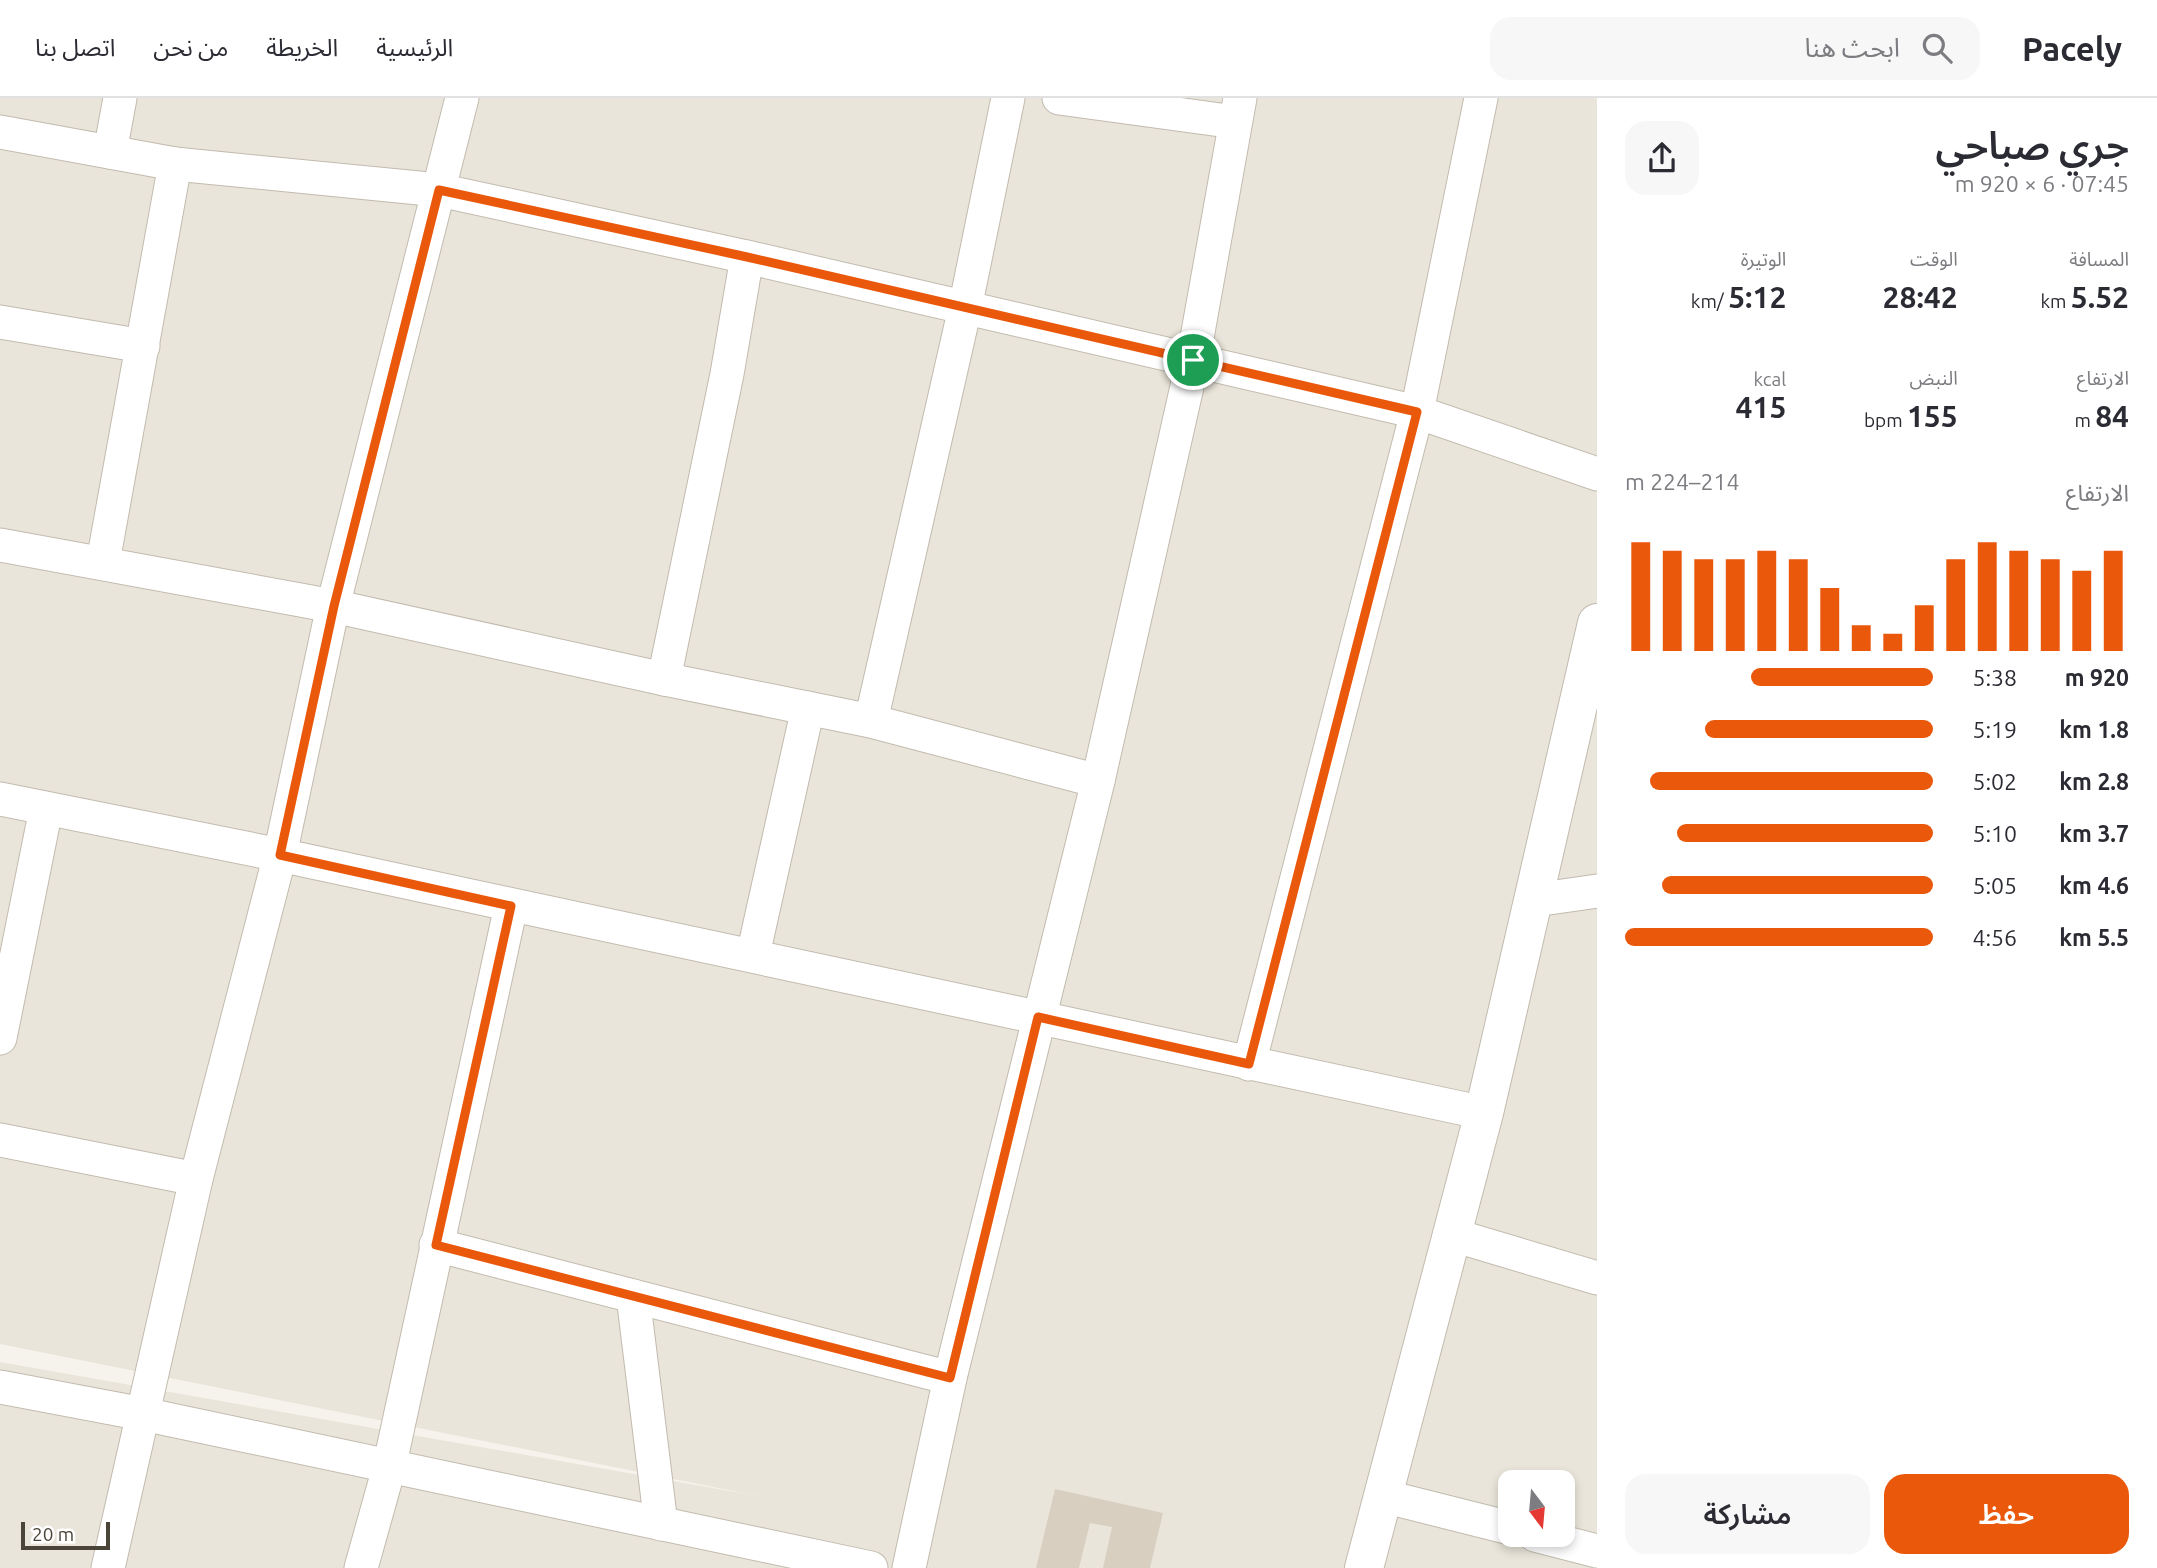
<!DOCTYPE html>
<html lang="ar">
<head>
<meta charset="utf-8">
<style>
  :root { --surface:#fff; --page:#f7f7f7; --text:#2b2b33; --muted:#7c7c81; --line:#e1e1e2; --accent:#ea580c }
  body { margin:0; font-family:Ubuntu,"Noto Sans Arabic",sans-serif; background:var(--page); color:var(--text); direction:rtl; height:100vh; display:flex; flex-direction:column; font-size:26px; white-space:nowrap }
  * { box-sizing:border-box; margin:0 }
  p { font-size:23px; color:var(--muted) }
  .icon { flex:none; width:38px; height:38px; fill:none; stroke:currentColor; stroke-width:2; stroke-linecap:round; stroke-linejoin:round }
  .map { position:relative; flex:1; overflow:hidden; direction:ltr }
  .panel { display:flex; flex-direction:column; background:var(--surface); width:560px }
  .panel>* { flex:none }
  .needle { width:46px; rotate:164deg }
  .tools { position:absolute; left:1498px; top:1372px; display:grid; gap:14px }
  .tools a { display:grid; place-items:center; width:77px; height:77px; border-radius:14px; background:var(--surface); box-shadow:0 4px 10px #0003; font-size:35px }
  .scale { position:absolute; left:21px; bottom:18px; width:89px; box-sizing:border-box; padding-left:7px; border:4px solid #4b4439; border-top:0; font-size:19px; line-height:24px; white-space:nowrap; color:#4b4439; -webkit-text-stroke:5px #fff; paint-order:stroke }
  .pin { position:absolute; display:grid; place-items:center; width:60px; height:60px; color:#fff; margin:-30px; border:4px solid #fff; border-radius:50%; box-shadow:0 2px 7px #0007 }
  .round { display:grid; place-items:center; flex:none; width:74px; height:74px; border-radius:21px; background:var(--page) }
  .summary { display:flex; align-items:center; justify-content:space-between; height:119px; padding:0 28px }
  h1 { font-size:38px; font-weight:600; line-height:52px }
  .figures { display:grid; grid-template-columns:repeat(3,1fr); gap:10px; height:119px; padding:7px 28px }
  .figures div { display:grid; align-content:center }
  .figures b { font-size:30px; font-weight:600 }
  .figures small { font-size:19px; font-weight:400 }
  .figures p { font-size:19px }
  .chart { height:196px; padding:14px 28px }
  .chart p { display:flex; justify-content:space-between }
  .chart svg { width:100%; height:126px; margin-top:7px; stroke:var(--accent); stroke-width:6 }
  .primary-button { display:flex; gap:14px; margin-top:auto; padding:14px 28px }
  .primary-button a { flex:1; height:80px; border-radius:21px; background:var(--accent); color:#fff; font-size:28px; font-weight:600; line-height:80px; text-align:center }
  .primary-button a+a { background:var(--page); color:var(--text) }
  ul { padding:0 28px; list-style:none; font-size:23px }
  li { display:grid; grid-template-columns:112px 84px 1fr; align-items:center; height:52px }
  li i { height:18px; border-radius:9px; background:var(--accent) }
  header { display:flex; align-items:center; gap:42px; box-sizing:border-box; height:98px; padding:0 35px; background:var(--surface); border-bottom:2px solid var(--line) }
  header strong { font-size:33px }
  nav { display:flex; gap:38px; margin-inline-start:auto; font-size:24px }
  .search { width:490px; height:63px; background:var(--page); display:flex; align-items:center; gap:18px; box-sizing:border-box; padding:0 24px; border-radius:21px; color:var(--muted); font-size:26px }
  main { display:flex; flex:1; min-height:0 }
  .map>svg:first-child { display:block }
  .residential { fill:#eae5da; fill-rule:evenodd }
  .building { fill:#d8cfc1 }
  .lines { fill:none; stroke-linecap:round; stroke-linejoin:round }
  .minor-casing { stroke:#c2bbae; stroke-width:35 }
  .tertiary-casing { stroke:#c2bbae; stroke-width:40 }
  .minor { stroke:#fff; stroke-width:33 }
  .tertiary { stroke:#fff; stroke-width:38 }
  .route-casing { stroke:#fff; stroke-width:14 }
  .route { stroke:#ea580c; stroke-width:9 }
</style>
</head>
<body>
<header>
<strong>Pacely</strong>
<div class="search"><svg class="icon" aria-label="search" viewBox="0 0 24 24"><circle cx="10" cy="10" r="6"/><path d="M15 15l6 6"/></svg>ابحث هنا</div>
<nav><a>الرئيسية</a><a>الخريطة</a><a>من نحن</a><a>اتصل بنا</a></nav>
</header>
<main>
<section class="panel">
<div class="summary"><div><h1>جري صباحي</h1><p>07:45 · 6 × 920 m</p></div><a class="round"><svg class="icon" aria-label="share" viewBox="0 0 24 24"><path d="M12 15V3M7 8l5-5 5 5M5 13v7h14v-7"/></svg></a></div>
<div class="figures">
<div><p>المسافة</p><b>5.52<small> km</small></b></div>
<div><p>الوقت</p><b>28:42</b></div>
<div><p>الوتيرة</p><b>5:12<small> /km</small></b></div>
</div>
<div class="figures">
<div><p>الارتفاع</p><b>84<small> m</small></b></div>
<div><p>النبض</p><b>155<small> bpm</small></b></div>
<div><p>kcal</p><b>415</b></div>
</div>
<div class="chart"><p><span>الارتفاع</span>214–224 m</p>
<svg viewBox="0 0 160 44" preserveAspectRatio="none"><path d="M5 44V6M15 44V9M25 44V12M35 44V12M45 44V9M55 44V12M65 44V22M75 44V35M85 44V38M95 44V28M105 44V12M115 44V6M125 44V9M135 44V12M145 44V16M155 44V9"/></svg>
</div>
<ul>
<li><b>920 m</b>5:38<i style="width:59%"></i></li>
<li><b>1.8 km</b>5:19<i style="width:74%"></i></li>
<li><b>2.8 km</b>5:02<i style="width:92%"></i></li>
<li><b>3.7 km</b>5:10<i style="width:83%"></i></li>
<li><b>4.6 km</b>5:05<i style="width:88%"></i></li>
<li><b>5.5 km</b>4:56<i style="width:100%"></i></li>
</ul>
<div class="primary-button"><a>حفظ</a><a>مشاركة</a></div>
</section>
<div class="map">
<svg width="1597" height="1470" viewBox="0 0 1597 1470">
  <rect width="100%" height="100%" fill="#f6f3ec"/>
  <path class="residential" d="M0,0H1597V1470H0V1264L758,1398L0,1246ZM1510,1384H1563V1437H1510Z"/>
  <path class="building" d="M1055,1391L1163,1415L1150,1470H1103L1112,1429L1090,1425L1079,1470H1036Z"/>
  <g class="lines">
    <g class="minor-casing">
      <g id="minor">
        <path d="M1059,0L1235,24"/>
        <path d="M0,34L175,66L439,92L747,159L1417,314L1597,376"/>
        <path d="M110,54L120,0"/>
        <path d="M0,224L143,248"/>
        <path d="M0,447L333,508L664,581L871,623L1098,683"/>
        <path d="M103,464L175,66"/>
        <path d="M664,581L727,276L747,159"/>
        <path d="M871,623L965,210L1008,0"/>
        <path d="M0,701L280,757L1484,1015"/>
        <path d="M1535,802L1597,793"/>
        <path d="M753,857L808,610"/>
        <path d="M0,940L46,711"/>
        <path d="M1249,966L1417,314L1481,0"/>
        <path d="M0,1042L196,1081"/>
        <path d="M1453,1137L1597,1180"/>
        <path d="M436,1147L950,1280"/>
        <path d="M633,1198L661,1426"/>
        <path d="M0,1289L143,1316L871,1470"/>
        <path d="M1383,1398L1510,1430"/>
        <path d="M1535,1437L1597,1453"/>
        <path d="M108,1470L196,1081L280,757L333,508L462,0"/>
        <path d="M361,1470L389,1370L511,808"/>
        <path d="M909,1470L950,1280L1098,683L1193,262L1240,0"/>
      </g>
    </g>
    <g class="tertiary-casing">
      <path id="tertiary" d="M1364,1470L1484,1015L1597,525"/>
    </g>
    <use href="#minor" class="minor"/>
    <use href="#tertiary" class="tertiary"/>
  </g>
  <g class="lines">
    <g class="route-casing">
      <path id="route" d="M439,92L747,159L1417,314L1249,966L1038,919L950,1280L436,1147L511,808L280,757L334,508Z"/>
    </g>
    <use href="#route" class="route"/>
  </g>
</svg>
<div class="tools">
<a><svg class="needle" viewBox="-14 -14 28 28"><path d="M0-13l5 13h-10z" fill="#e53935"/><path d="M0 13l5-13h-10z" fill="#7c7c81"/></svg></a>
</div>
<div class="scale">20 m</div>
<div class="pin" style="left:1193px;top:262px;background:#1e9e55"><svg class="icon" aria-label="arrive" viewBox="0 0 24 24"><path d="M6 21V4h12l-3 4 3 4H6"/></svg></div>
</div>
</main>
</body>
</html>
